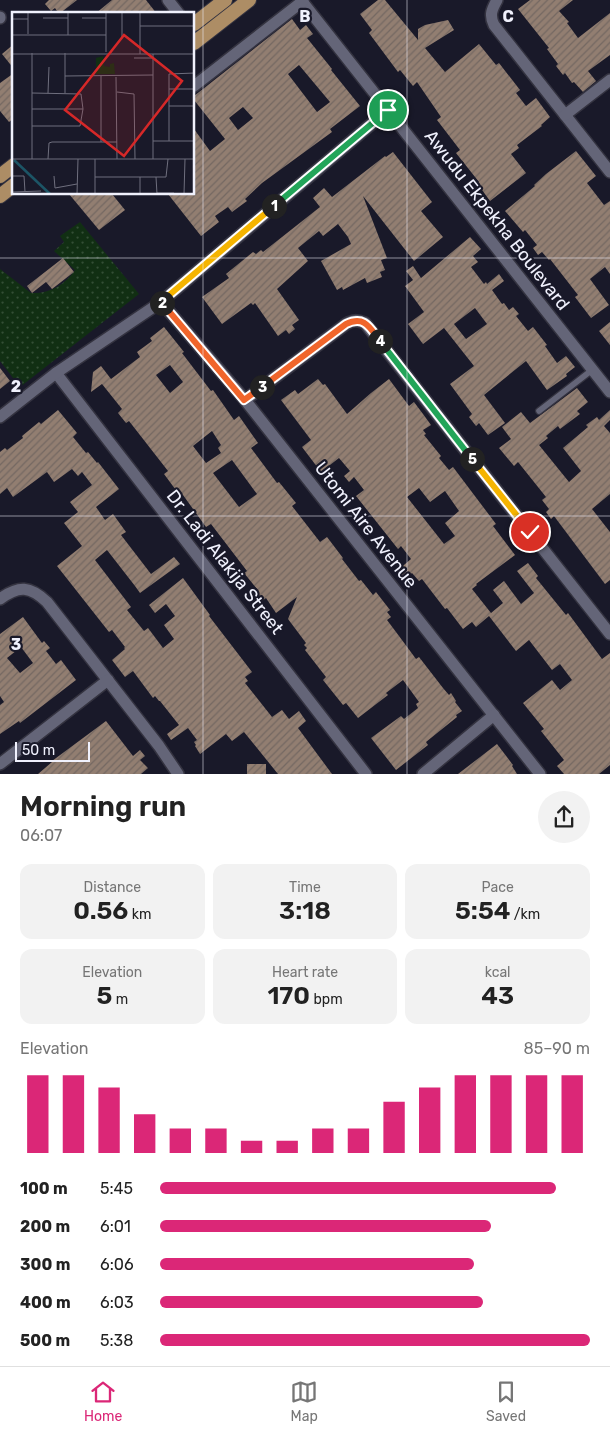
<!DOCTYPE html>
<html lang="en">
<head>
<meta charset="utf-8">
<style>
  :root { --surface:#fff; --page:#f2f2f2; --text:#222; --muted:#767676; --line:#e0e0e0; --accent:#db2777 }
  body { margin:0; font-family:Rubik,sans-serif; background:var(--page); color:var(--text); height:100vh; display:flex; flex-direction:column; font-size:19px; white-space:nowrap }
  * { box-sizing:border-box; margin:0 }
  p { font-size:16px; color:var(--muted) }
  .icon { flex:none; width:28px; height:28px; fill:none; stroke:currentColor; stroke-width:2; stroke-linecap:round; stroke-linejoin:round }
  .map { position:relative; height:774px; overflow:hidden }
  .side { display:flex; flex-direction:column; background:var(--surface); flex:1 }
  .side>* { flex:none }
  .scale { position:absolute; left:15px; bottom:12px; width:75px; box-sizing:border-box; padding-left:5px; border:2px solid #f0f1fd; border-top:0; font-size:14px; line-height:18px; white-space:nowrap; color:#f0f1fd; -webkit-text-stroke:4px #191929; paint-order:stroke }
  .pin { position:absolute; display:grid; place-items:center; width:42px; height:42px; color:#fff; margin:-21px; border:2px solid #fff; border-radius:50%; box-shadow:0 1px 5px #0007 }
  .km { position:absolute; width:25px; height:25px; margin:-12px; border-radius:50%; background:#222; color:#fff; font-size:14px; line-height:25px; text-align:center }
  .round { display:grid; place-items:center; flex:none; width:52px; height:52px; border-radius:26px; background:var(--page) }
  .overview { display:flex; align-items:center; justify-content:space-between; height:85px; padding:0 20px }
  h1 { font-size:28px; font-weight:600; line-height:38px }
  .figures { display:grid; grid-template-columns:repeat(3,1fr); gap:8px; height:85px; padding:5px 20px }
  .figures div { display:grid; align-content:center; border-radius:12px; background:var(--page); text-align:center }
  .figures b { font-size:25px; font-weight:600 }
  .figures small { font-size:14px; font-weight:400 }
  .figures p { font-size:14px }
  .chart { height:140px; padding:10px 20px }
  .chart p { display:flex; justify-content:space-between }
  .chart svg { width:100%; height:90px; margin-top:5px; stroke:var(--accent); stroke-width:6 }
  ul { padding:0 20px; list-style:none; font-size:16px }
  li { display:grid; grid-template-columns:80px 60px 1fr; align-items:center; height:38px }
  li i { height:12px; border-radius:6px; background:var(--accent) }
  .menu { display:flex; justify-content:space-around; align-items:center; height:70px; border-top:1px solid var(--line); background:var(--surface); font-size:14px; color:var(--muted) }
  .menu a { display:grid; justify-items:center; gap:2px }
  .menu .on { color:var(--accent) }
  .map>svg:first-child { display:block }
  .grass { fill:url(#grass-dots) }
  .building { fill:url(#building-hatch); fill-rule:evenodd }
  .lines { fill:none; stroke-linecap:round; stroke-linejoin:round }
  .service-casing { stroke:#343340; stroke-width:8 }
  .minor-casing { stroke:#343340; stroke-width:14 }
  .primary-casing { stroke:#343340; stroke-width:16 }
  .service { stroke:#646578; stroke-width:5.5 }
  .minor { stroke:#646578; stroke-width:11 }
  .primary { stroke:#ad8d65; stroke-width:14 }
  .split-1-casing { stroke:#fff; stroke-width:10 }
  .split-2-casing { stroke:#fff; stroke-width:10 }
  .split-3-casing { stroke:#fff; stroke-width:10 }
  .split-4-casing { stroke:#fff; stroke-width:10 }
  .split-5-casing { stroke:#fff; stroke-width:10 }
  .split-6-casing { stroke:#fff; stroke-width:10 }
  .split-1 { stroke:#22a559; stroke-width:6 }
  .split-2 { stroke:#f5b400; stroke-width:6 }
  .split-3 { stroke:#f0652b; stroke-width:6 }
  .split-4 { stroke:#f0652b; stroke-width:6 }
  .split-5 { stroke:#22a559; stroke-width:6 }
  .split-6 { stroke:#f5b400; stroke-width:6 }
  .grid { fill:none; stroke:#f0f1fd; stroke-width:1; stroke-opacity:0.55 }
  .labels { text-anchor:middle; stroke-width:4.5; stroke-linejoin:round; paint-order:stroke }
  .street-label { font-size:18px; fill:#f0f1fd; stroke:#191929 }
  .inset-river { fill:none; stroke:#1c5566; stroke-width:2.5 }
  .inset-road { fill:none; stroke:#6f6f7e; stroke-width:1 }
  .view { fill:#d62828; fill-opacity:0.15; stroke:#d62828; stroke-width:2.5 }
  .inset-edge { fill:none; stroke:#f0f1fd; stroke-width:2.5 }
  .grid-label { font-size:16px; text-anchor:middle; font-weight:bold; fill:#f0f1fd; stroke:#191929; stroke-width:4.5; stroke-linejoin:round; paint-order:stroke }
</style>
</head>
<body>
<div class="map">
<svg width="610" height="774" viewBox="0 0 610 774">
  <defs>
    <pattern id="grass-dots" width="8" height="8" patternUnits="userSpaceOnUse" patternTransform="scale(1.25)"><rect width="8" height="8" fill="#112f13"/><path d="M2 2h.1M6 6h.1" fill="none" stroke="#344e36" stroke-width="1.8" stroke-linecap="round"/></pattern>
    <pattern id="building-hatch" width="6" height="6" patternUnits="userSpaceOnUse" patternTransform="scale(1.25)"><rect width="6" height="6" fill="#927e71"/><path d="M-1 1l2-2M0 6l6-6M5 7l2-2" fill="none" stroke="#746862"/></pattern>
  </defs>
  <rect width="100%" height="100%" fill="#191929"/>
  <path class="grass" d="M80,222L139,294L20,387L0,361V269L31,293C49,294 65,285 75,270L54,251L64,242L60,236Z"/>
  <g class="building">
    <path d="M49,0H77L59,14L55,8L51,11L45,4Z"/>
    <path d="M112,0H146L157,14H95Z"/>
    <path d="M378,0H385L418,40V29L425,25L448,20L454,30L425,48L445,72L479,44L496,65L499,63L520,90L516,93L526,106L536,98L550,117L541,125L542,126L517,145L519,148L511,154L526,173L490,201L477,183L479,182L456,153L460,150L437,120L441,117L417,82L413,86L400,70L398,72L369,33L372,30L360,14Z"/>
    <path d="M530,0H573L559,11L569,22L567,23L578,38L610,13V55L588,71L596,81L583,92L574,82L572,83L565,73L563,75L556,66L558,64L547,49L549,48L518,9Z"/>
    <path d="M292,19L300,30L306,25L313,34L307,38L332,69L331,70L360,106L330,129L332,132L262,183L245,199L247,201L232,212L228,207L215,216L219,222L201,236L168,194H194V129L210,151L225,139L194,100V96ZM299,65L330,102L317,112L288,74ZM243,107L253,118L238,130L229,118Z"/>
    <path d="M14,44V69L2,54Z"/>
    <path d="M14,73V118L9,122L0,111V83Z"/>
    <path d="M576,151L596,176L587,183L604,205L610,201V274L605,267L590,279L609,305L591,318L575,297L578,295L550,259L549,260L542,252L538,255L533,248L537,245L525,230L523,232L505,211L535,186L534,185L546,174Z"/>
    <path d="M393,152L432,202L421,211L443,237L414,261L363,196L387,258L381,260L385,270L380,272L382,277L367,283L365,278L343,290L342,287L337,290L321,261L351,244L348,237L338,224L323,236L319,231L298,248L308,261L277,289L299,320L292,325L295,329L289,334L286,330L278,336L255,303L253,305L251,303L222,324L202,297L229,278L226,274L253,252L256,254L261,250L263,252L320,207L313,198L324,188L332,197L385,156L386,157Z"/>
    <path d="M69,194H112L125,210L99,230Z"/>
    <path d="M470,237L481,249L473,256L478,262L471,267L484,284L486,282L487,284L499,274L504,281L492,290L502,304L504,303L509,310L513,307L519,314L516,316L528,331L533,327L547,345L545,346L557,363L566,356L575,367L566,374L567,376L547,390L526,361L484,395L505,423L488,435L479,423L476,426L469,417L472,414L450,384L474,366L444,328L423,344L408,324L424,312L405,286L413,280L406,271L413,266L421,278ZM475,308L487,324L466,339L454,324Z"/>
    <path d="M63,258L74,272L52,289L46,282L32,293L27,286Z"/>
    <path d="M610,322V345L599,331Z"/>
    <path d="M164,327L184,352L182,353L211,391L213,390L234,420L239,416L258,443L251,448L277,483L279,482L296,503L292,506L320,542L327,537L343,558L342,559L359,581L361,580L373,595L376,592L390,610L387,612L391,617L387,620L399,636L416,659L419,657L443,688L449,695L451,693L456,701L455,702L462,711L456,715L457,717L426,742L428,745L396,770L371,738L401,716L404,719L418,708L416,704L419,702L403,680L386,693L388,695L358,718L346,703L343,705L323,680L326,677L305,650L307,648L304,645L306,643L288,619L297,597L276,613L266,598L262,601L254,591L257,589L244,573L247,571L211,524L206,527L183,495L181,497L164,474L168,471L129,421L126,423L118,413L122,409L102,384L91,392L93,372L101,366L111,379L140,357L137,352L152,341L150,338ZM170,365L183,382L170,393L156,375ZM212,431L221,445L218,448L221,453L206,463L193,446ZM232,460L257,494L239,507L213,473Z"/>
    <path d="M0,368L10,381L0,389Z"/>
    <path d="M318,379L323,385L325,384L347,414L371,393L389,379L409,406L414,402L423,414L431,425L423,430L426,434L424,435L441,456L439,458L449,470L453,467L496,524L493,526L515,555L476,584L477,585L472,589L491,613L503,603L493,590L504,581L521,604L534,593L517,571L528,563L538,576L536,578L566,615L568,613L602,659L610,653V765L599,774H564L557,766L564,760L541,731L544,729L523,703L552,680L560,690L572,680L560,664L552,670L529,640L516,651L489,616L476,627L472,622L463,629L447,608L445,609L422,579L419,581L412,573L404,579L398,570L411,559L401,546L398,549L356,496L364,490L354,477L349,482L344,476L350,471L339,458L321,472L302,447L311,440L281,400L295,390L298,394ZM419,488L430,502L445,491L459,511L445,523L455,536L444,544L407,497Z"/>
    <path d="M577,388L588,402L577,411L580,414L560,429L558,426L546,436L548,438L539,445L569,482L581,471L563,448L588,427L586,425L597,417L599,420L610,410V420L604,426L610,433V494L592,509L610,532V580L605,584L554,516L551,519L546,512L549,509L542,500L546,497L518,462L514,466L499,448L511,439L502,427L521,412L530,423Z"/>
    <path d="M58,410L77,433L73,437L86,453L88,452L97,463L98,462L119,489L96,507L105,520L113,514L126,532L121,535L151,574L174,557L180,564L140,593L135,586L107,550L95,560L131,607L127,610L144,631L148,628L163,648L174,639L164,625L175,616L166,604L155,613L149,605L183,578L210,615L209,616L252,672L245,677L248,681L245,683L272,717L282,710L289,719L299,711L306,721L298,728L332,774H278L244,732L232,741L226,734L200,754L195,746L196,745L194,742L197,740L188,728L171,740L167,734L179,725L160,701H159L155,696L153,698L133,671L125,677L112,660L125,649L124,648L125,647L112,630L109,632L57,566L82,546L64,523L78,512L70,502L92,485L82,472L78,476L72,469L54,482L47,472L13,497L7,488L0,494V452L5,448L7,450L23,438L22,436L39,422L41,424Z"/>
    <path d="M23,617L42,643L44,641L50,648L46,651L56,664L61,660L76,680L20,723L19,721L0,734V705L4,702L0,696V634ZM21,647L33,663L20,673L7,658Z"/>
    <path d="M106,721L133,756L140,750L145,756L140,760L148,768L141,774H38L52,762V761Z"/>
    <path d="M497,744L513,765L512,766L517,774H458Z"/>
    <rect x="247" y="764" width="19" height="10"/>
  </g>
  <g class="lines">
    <g class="service-casing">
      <path id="service" d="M539,411L592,370"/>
    </g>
    <g class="minor-casing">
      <g id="minor">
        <path d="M168,0L179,14"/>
        <path d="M301,0L610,392"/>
        <path d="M497,0C492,9 489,15 494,25L610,172"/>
        <path d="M0,17V18"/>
        <path d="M194,86L303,1"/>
        <path d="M565,115L610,80"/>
        <path d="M161,302L245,400L540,774"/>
        <path d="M56,373L366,774"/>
        <path d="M245,400L346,324C353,320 357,320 365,323L610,634"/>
        <path d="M0,417L56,373L161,302L388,110"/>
        <path d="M0,599C19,585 30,586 47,602L159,746L178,774"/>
        <path d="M0,764L108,680"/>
        <path d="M423,774L494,715"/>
      </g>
    </g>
    <g class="primary-casing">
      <g id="primary">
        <path d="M194,24L225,0"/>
        <path d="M194,43L249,0"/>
        <path d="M0,176L14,165"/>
        <path d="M0,196L14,185"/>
      </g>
    </g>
    <use href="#service" class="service"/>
    <use href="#minor" class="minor"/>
    <use href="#primary" class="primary"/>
  </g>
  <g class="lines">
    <g class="split-1-casing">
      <path id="split-1" d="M274,206L388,110"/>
    </g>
    <g class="split-2-casing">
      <path id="split-2" d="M162,303L161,302L274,206"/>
    </g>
    <g class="split-3-casing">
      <path id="split-3" d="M162,303L244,400L262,387"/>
    </g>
    <g class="split-4-casing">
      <path id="split-4" d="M262,387L346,324C365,315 370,328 380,341"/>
    </g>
    <g class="split-5-casing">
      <path id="split-5" d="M380,341L472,459"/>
    </g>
    <g class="split-6-casing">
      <path id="split-6" d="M472,459L530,532"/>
    </g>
    <use href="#split-1" class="split-1"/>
    <use href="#split-2" class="split-2"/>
    <use href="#split-3" class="split-3"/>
    <use href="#split-4" class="split-4"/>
    <use href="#split-5" class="split-5"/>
    <use href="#split-6" class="split-6"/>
  </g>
  <path class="grid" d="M203,0V774M407,0V774M0,258H610M0,516H610"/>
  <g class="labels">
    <g class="street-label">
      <text transform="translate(497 220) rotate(52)" y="6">Awudu Ekpekha Boulevard</text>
      <text transform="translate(366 525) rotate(52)" y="6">Utomi Aire Avenue</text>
      <text transform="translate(225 562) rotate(52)" y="6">Dr. Ladi Alakija Street</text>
    </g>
  </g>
  <g transform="translate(12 12)">
    <rect width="182" height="182" fill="#191929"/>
    <path d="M91,44L92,54L98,55V52L102,51L103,62H84V46Z" fill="#112f13"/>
    <path class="inset-river" d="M2,148L38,182"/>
    <path class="inset-road" d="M128,1V42M31,6H56M70,6H94M0,7H16M128,14H183M16,22V1M0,23H94M56,23V1M110,25V1M94,40V1M20,41V147M0,42H183M141,42V147M122,46H141M53,64L141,63M104,65L105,147M157,77H183M105,80L122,82L123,147M20,81L69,82L71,97L68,114H20M36,81L37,55M53,81V41M157,94H183M20,97H71M141,129H183M157,129V62L183,61M89,130V64M0,147H183M36,147L37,131L40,130H105M83,147V182M0,164H12L13,180M42,164L43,176L65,172M83,165H154L156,147M144,165L145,182M0,180L29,179M145,181H162M65,182L66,147M83,182H128M128,182V165M172,182L173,147"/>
    <path class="view" d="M112,23L170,69L112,144L53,98Z"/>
    <rect width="182" height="182" class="inset-edge"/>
  </g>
  <g class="grid-label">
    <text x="305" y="22">B</text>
    <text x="508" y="22">C</text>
    <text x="16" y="392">2</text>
    <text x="16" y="650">3</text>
  </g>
</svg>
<div class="scale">50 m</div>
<div class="pin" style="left:388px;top:110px;background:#1e9e55"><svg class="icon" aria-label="arrive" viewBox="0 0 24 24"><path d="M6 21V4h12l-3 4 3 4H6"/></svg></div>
<div class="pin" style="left:530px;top:532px;background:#d93025"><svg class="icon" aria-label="check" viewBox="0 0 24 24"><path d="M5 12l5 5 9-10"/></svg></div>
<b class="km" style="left:274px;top:206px">1</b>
<b class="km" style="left:162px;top:303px">2</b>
<b class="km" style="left:262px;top:387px">3</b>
<b class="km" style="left:380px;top:341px">4</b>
<b class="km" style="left:472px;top:459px">5</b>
</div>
<section class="side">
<div class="overview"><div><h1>Morning run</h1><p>06:07</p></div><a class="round"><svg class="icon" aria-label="share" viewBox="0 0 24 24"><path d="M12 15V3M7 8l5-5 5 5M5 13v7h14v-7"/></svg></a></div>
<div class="figures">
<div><p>Distance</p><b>0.56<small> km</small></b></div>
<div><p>Time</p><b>3:18</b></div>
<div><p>Pace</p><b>5:54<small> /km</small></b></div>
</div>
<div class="figures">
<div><p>Elevation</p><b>5<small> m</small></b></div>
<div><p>Heart rate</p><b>170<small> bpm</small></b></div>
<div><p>kcal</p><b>43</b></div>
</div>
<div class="chart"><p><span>Elevation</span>85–90 m</p>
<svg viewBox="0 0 160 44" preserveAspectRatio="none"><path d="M5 44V6M15 44V6M25 44V12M35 44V25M45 44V32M55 44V32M65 44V38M75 44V38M85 44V32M95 44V32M105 44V19M115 44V12M125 44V6M135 44V6M145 44V6M155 44V6"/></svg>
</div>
<ul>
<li><b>100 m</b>5:45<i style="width:92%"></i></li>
<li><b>200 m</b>6:01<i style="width:77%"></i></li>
<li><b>300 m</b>6:06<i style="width:73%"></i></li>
<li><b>400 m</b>6:03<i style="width:75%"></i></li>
<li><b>500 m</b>5:38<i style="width:100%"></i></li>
</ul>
</section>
<nav class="menu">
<a class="on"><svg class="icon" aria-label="home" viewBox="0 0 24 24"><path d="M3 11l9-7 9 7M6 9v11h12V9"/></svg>Home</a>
<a><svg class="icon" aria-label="map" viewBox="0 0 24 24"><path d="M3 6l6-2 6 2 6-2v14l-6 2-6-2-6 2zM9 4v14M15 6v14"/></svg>Map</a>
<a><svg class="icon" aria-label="saved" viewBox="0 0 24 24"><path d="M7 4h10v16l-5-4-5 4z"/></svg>Saved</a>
</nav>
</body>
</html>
